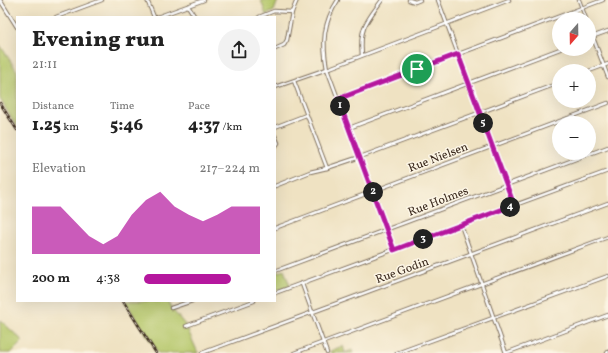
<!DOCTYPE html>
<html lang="en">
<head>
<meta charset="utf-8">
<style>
  :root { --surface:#fff; --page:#f2f2f2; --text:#222; --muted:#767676; --accent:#b5179e }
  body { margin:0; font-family:Vollkorn,serif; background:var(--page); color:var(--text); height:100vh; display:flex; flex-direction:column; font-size:15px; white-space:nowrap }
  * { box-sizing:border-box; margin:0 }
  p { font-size:13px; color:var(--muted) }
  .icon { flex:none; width:22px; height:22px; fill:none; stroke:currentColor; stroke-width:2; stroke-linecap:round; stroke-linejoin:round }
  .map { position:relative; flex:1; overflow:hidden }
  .side { position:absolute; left:16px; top:16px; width:260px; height:286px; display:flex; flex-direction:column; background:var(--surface); border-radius:0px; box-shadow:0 4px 16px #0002 }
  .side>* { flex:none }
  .needle { width:26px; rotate:200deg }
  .buttons { position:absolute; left:552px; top:12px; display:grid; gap:8px }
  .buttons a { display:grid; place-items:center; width:44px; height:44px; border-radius:50%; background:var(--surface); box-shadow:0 4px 16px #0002; font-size:20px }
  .pin { position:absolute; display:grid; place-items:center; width:34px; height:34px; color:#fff; margin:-17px; border:2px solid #fff; border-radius:50%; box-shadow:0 1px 4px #0007 }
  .km { position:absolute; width:20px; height:20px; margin:-10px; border-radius:50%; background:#222; color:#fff; font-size:11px; line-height:20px; text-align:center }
  .round { display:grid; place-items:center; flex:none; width:42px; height:42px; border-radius:21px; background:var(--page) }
  .overview { display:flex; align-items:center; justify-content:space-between; height:68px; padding:0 16px }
  h1 { font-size:22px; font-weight:800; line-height:30px }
  .stats { display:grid; grid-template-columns:repeat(3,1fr); gap:6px; height:68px; padding:4px 16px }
  .stats div { display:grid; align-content:center }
  .stats b { font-size:17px; font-weight:800 }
  .stats small { font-size:11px; font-weight:400 }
  .stats p { font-size:11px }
  .chart { height:112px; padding:8px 16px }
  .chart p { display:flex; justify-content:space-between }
  .chart svg { width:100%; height:72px; margin-top:4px; fill:var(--accent); opacity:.7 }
  ul { padding:0 16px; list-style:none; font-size:13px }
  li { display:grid; grid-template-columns:64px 48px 1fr; align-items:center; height:30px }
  li i { height:10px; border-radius:5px; background:var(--accent) }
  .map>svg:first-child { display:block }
  .green { fill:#b5c76a; stroke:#787844 }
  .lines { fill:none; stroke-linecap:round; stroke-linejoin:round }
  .street-casing { stroke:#7a6a57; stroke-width:4.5 }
  .street { stroke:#fff; stroke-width:2.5 }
  .rail-casing { stroke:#3b2a1e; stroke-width:2.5 }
  .rail { stroke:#fcf5e5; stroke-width:1; stroke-dasharray:3; stroke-linecap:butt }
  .route-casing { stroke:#fff; stroke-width:8 }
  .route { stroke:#b5179e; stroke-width:5 }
  .labels { text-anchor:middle; stroke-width:3; stroke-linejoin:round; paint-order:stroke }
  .street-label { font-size:12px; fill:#3b2a1e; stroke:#fcf5e5 }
</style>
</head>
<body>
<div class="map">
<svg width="608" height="353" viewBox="0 0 608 353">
  <rect width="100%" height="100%" fill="#fcf5e5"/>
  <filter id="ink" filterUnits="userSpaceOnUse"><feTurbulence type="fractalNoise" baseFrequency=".025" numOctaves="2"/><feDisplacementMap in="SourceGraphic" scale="8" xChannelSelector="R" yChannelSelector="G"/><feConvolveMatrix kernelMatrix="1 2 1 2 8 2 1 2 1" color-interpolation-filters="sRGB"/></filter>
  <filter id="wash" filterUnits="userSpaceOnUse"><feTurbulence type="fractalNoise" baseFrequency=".012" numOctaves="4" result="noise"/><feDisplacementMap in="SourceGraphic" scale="16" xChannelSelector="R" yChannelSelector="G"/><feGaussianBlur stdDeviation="0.9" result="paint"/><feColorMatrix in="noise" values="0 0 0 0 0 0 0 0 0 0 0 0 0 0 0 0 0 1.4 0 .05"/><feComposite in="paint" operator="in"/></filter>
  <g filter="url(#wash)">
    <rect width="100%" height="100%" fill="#efe2c2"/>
    <g class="green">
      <path d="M261,0H278L274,11L266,15Z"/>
      <path d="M0,45L17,71V127L0,99Z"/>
      <path d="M284,270L290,286L275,291V273Z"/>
      <path d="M125,301H167L171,308L186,326L198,353H158Z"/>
      <path d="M0,320L23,341L11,353H0Z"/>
      <path d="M343,346L345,353L352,350L353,353H331L330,351Z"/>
    </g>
  </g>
  <g filter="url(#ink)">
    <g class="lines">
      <g class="street-casing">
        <g id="street">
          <path d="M0,0L17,27"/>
          <path d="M147,0L154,17"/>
          <path d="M338,0C323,23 322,42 327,69L394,250"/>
          <path d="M409,0L415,2L420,0"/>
          <path d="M438,0L514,205"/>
          <path d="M579,0L586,19"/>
          <path d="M188,6L195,17"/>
          <path d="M56,17L102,0"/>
          <path d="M157,17L204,0"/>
          <path d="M259,17L274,11L292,12"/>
          <path d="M589,27L608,77"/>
          <path d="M589,38L608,31"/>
          <path d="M275,49L284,45L287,40L292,12L297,0"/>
          <path d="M362,55C359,27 367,21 382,0"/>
          <path d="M589,71L608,64"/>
          <path d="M294,81L327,168"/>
          <path d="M275,87L327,69L509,0"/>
          <path d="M338,99L603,0"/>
          <path d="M275,127L306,115"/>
          <path d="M349,128L560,49"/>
          <path d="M275,136L278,143L275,147"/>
          <path d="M275,186L310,172L327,168L363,156L559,83"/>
          <path d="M461,225L506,353"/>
          <path d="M275,228L608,103"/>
          <path d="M275,271L608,147"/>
          <path d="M302,284L327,353"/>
          <path d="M275,293L608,171"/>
          <path d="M171,308L192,301"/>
          <path d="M186,326L254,301"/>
          <path d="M202,353L608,203"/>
          <path d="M294,353L608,237"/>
          <path d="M397,353L608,276"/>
          <path d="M506,353L608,315"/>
          <path d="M607,353L608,352"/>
        </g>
      </g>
      <use href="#street" class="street"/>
      <g class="rail-casing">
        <g id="rail">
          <path d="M0,103L17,130"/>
          <path d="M123,301L156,353"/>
        </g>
      </g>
      <use href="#rail" class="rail"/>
    </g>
  </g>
  <g class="lines" filter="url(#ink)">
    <g class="route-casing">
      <path id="route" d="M458,54L514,205L394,250L338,99Z"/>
    </g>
    <use href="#route" class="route"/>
  </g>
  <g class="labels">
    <g class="street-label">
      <text transform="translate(438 157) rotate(-21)" y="4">Rue Nielsen</text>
      <text transform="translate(438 201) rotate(-21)" y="4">Rue Holmes</text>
      <text transform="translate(402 270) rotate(-20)" y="4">Rue Godin</text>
    </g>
  </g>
</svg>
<div class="buttons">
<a><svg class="needle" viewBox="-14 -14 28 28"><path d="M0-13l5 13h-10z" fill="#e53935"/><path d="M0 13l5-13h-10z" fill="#767676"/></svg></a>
<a>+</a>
<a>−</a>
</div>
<div class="pin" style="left:417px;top:69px;background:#1e9e55"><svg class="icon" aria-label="arrive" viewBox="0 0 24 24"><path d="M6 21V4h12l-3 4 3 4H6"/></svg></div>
<b class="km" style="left:340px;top:106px">1</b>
<b class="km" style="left:373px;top:192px">2</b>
<b class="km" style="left:423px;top:239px">3</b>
<b class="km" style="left:510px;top:207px">4</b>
<b class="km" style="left:483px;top:123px">5</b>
<section class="side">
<div class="overview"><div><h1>Evening run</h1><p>21:11</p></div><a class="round"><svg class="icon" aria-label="share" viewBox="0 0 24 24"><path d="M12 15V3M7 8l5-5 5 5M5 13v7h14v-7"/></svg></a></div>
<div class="stats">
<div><p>Distance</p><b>1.25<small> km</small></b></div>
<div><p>Time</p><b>5:46</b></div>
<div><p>Pace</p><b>4:37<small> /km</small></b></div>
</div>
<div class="chart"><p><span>Elevation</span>217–224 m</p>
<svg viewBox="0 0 160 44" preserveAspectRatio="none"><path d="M0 44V15L10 15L20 15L30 24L40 33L50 38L60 33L70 20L80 11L90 6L100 15L110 20L120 24L130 20L140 15L150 15L160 15V44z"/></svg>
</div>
<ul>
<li><b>200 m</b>4:38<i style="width:75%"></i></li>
</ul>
</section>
</div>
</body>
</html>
